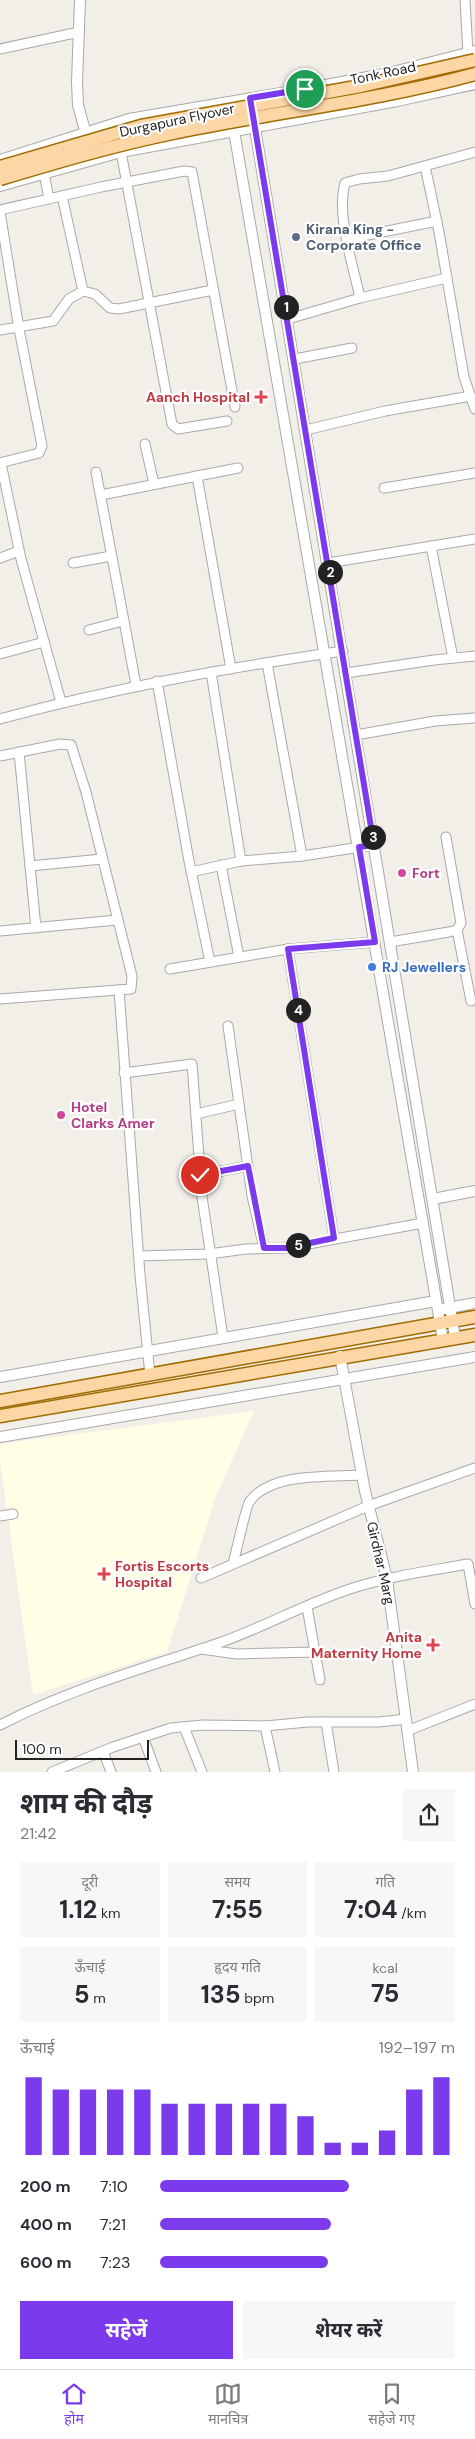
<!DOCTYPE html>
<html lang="hi">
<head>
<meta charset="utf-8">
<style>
  :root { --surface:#fff; --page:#f7f7f7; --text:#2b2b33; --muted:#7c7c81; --line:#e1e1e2; --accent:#7c3aed }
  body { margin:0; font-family:"DM Sans","Noto Sans Devanagari",sans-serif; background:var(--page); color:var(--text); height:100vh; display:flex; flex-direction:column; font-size:19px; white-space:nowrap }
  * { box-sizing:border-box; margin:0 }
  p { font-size:16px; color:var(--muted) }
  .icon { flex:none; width:28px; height:28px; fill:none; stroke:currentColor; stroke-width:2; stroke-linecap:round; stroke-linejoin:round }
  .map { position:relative; height:1772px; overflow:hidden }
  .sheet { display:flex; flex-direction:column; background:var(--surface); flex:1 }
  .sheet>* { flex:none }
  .scale { position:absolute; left:15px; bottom:12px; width:134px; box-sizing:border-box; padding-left:5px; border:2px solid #222; border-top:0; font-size:14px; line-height:18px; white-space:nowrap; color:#222; -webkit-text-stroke:4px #fff; paint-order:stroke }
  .pin { position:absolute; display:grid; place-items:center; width:42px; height:42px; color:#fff; margin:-21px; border:2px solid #fff; border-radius:50%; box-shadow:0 1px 5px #0007 }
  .km { position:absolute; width:25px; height:25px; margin:-12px; border-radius:50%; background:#222; color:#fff; font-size:14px; line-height:25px; text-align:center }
  .round { display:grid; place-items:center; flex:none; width:52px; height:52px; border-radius:0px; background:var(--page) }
  .headline { display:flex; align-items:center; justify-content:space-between; height:85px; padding:0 20px }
  h1 { font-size:28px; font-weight:700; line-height:38px }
  .figures { display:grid; grid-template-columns:repeat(3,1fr); gap:8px; height:85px; padding:5px 20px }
  .figures div { display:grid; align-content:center; border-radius:0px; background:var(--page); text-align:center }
  .figures b { font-size:25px; font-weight:700 }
  .figures small { font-size:14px; font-weight:400 }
  .figures p { font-size:14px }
  .chart { height:140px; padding:10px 20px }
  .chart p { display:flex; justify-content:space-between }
  .chart svg { width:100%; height:90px; margin-top:5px; stroke:var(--accent); stroke-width:6 }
  .button { display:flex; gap:10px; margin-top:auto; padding:10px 20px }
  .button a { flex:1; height:58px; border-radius:0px; background:var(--accent); color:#fff; font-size:20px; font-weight:700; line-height:58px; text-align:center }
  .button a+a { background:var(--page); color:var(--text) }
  ul { padding:0 20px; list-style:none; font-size:16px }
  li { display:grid; grid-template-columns:80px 60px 1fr; align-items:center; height:38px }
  li i { height:12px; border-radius:6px; background:var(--accent) }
  .tab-bar { display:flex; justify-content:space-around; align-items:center; height:70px; border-top:1px solid var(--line); background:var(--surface); font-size:14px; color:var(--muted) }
  .tab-bar a { display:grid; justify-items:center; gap:2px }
  .tab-bar .on { color:var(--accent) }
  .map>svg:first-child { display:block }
  .education { fill:#ffffe5 }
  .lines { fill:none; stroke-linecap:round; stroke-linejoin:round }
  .minor-casing { stroke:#a9a9a9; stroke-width:11 }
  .tertiary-casing { stroke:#a9a9a9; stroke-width:12 }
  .primary-casing { stroke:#a06b00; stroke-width:15 }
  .minor { stroke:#fff; stroke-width:9 }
  .tertiary { stroke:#fff; stroke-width:10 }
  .primary { stroke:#fcd6a4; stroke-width:12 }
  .primary-bridge-casing { stroke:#a06b00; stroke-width:15; stroke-linecap:butt }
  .primary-bridge { stroke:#fcd6a4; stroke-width:12 }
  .route-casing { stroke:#fff; stroke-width:10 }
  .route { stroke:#7c3aed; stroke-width:6 }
  .service-dot { fill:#5c6f8a; stroke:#fff; stroke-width:2 }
  .health-dot { fill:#e0444e; stroke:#fff; stroke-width:2 }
  .hotel-dot { fill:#d1479c; stroke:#fff; stroke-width:2 }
  .shop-dot { fill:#3f7fe0; stroke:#fff; stroke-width:2 }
  .labels { text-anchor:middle; stroke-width:4.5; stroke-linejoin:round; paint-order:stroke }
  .street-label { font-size:14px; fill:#222; stroke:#fff }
  .service-label { font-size:14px; font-weight:bold; fill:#4e5e75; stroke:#fff; text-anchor:start }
  .health-label { font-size:14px; font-weight:bold; fill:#be3a42; stroke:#fff; text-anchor:end }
  .hotel-label { font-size:14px; font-weight:bold; fill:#b23c85; stroke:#fff; text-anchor:start }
  .shop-label { font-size:14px; font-weight:bold; fill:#366cbe; stroke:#fff; text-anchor:start }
</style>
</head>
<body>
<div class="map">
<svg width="475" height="1772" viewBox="0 0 475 1772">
  <rect width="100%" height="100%" fill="#f2efe9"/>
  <path class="education" d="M254,1411L216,1496L167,1652L33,1695L0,1461V1444Z"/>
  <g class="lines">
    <g class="minor-casing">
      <g id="minor">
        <path d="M465,0L468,53"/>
        <path d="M0,49L79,32"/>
        <path d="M121,152L172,424L178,429L227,421"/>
        <path d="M425,166L439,232L464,377L475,409"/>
        <path d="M44,173L49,199"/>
        <path d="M62,196L83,291"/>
        <path d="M0,210L101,187L184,171L192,172L235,407"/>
        <path d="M0,212L19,329L42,446L39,453L0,463"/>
        <path d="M348,239L437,221"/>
        <path d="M360,298C353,264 336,216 345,183L359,179L388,176L475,152"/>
        <path d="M288,319L360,298L447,278"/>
        <path d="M0,330L53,321L69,299L83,291L95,294L110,308L119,309L213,290"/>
        <path d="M295,359L352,348"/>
        <path d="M306,430L385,411L471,396"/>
        <path d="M145,444L154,484"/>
        <path d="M1,463L21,559L61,702"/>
        <path d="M96,472L136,685"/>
        <path d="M197,476L231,669"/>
        <path d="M384,488L475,473"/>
        <path d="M101,495L238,468"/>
        <path d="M431,546L453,658"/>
        <path d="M0,558L19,551"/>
        <path d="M73,563L111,556"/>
        <path d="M328,563L475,539"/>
        <path d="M89,630L123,621"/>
        <path d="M0,654L44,642"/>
        <path d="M267,663L302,856"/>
        <path d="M211,672L241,861"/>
        <path d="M346,673L434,660L475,656"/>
        <path d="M157,681L189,861L210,962"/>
        <path d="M0,719C113,688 227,668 343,651"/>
        <path d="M356,735L435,721L475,718"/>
        <path d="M19,752L36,928"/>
        <path d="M0,756L60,744L71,745L86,792L132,976L131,989L0,999"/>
        <path d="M221,865L239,957"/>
        <path d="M30,866L102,859"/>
        <path d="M191,872L241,861L302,856L374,845"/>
        <path d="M457,930L471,1001"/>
        <path d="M0,931L117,920"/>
        <path d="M390,942L449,932L457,930L461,923L446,837"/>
        <path d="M288,949L334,1238"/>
        <path d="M170,969L288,949L375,942"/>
        <path d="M119,990L140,1275L150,1375"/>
        <path d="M228,1026L252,1196L264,1248"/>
        <path d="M124,1073L192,1064L202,1197L223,1337"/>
        <path d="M196,1114L239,1104"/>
        <path d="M201,1175L248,1166"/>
        <path d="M139,1256L209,1254L246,1249L286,1248L423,1223"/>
        <path d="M0,1516L13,1514"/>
        <path d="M233,1563C236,1554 246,1505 250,1501C271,1472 330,1477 362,1475"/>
        <path d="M201,1578L368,1506L475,1468"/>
        <path d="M201,1649L237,1654L315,1652L307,1607"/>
        <path d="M315,1652L320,1680"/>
        <path d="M326,1722L334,1772"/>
        <path d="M0,1725C70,1689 142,1669 216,1644C263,1628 306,1603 353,1588C390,1576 429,1571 468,1564L475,1604"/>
        <path d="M265,1726L275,1772"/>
        <path d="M184,1727L202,1772"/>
        <path d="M407,1731L475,1704"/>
        <path d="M143,1737L156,1772"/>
        <path d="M103,1751L111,1772"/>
        <path d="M52,1772L113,1747L171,1728L203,1725L265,1726L308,1722H379L406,1719"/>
      </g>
    </g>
    <g class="tertiary-casing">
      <g id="tertiary">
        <path d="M80,0L77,82L78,105L87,138"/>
        <path d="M250,98L455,1337"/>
        <path d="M229,102L443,1340"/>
        <path d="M0,160L129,119L305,89L389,73L475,51"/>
        <path d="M0,186L121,152L397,101L475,84"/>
        <path d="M433,1199L475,1191"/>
        <path d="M444,1309L475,1303"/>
        <path d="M340,1356L365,1491L387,1579L413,1772"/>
        <path d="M0,1377L436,1301"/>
        <path d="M0,1437L475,1357"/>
      </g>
    </g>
    <g class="primary-casing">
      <g id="primary">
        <path d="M0,1401L475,1317"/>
        <path d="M0,1416L475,1335"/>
      </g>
    </g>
    <use href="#minor" class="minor"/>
    <use href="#tertiary" class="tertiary"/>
    <use href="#primary" class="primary"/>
    <g class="primary-bridge-casing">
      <g id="primary-bridge">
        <path d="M0,167L141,126L361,86L475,60"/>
        <path d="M0,179C57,162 114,145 173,133C273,112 376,101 475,74"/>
      </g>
    </g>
    <use href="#primary-bridge" class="primary-bridge"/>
  </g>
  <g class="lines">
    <g class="route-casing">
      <path id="route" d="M200,1175L248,1166L264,1248H286L334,1238L288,949L375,942L359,847L374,845L250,98L305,89"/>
    </g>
    <use href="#route" class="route"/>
  </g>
  <circle class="service-dot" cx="296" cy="237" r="5"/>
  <g class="health-dot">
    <path d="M258.5 389.5h5v5h5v5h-5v5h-5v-5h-5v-5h5z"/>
    <path d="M101.5 1566.5h5v5h5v5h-5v5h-5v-5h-5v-5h5z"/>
    <path d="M430.5 1637.5h5v5h5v5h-5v5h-5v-5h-5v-5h5z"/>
  </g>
  <g class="hotel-dot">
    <circle cx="402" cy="873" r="5"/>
    <circle cx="61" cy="1115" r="5"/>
  </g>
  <circle class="shop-dot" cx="372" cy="967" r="5"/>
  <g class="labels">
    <g class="street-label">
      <text transform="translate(383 73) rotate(-12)" y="5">Tonk Road</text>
      <text transform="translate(177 120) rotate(-12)" y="5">Durgapura Flyover</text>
      <text transform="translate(381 1563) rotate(77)" y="5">Girdhar Marg</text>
    </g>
    <g class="service-label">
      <text x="306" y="234">Kirana King -<tspan x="306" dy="16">Corporate Office</tspan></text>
    </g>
    <g class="health-label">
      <text x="250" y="402">Aanch Hospital</text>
      <text x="115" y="1571" text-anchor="start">Fortis Escorts<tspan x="115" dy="16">Hospital</tspan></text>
      <text x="422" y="1642">Anita<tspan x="422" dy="16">Maternity Home</tspan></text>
    </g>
    <g class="hotel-label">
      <text x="412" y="878">Fort</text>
      <text x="71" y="1112">Hotel<tspan x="71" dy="16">Clarks Amer</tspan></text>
    </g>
    <g class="shop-label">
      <text x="382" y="972">RJ Jewellers</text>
    </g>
  </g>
</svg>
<div class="scale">100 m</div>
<div class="pin" style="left:305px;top:89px;background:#1e9e55"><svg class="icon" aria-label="arrive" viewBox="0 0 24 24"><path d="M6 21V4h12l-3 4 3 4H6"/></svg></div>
<div class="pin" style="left:200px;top:1175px;background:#d93025"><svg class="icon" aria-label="check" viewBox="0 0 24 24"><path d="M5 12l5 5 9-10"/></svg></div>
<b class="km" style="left:286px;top:307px">1</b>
<b class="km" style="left:330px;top:572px">2</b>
<b class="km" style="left:373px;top:837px">3</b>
<b class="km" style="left:298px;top:1010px">4</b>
<b class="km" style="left:298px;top:1245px">5</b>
</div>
<section class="sheet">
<div class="headline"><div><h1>शाम की दौड़</h1><p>21:42</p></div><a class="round"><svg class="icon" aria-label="share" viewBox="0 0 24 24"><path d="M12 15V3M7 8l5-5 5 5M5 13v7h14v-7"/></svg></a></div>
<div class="figures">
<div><p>दूरी</p><b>1.12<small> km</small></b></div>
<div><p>समय</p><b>7:55</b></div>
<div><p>गति</p><b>7:04<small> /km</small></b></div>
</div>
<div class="figures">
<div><p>ऊँचाई</p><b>5<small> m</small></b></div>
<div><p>हृदय गति</p><b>135<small> bpm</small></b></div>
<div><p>kcal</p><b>75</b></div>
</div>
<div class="chart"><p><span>ऊँचाई</span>192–197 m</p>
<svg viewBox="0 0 160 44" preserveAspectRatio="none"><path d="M5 44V6M15 44V12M25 44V12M35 44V12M45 44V12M55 44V19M65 44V19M75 44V19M85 44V19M95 44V19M105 44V25M115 44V38M125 44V38M135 44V32M145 44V12M155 44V6"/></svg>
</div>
<ul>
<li><b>200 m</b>7:10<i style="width:64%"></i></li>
<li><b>400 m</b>7:21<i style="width:58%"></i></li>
<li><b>600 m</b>7:23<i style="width:57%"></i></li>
</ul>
<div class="button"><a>सहेजें</a><a>शेयर करें</a></div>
</section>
<nav class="tab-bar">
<a class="on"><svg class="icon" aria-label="home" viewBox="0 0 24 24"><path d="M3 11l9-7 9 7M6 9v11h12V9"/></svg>होम</a>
<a><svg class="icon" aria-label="map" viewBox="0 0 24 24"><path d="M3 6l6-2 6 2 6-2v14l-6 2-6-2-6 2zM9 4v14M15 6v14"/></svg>मानचित्र</a>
<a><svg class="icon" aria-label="saved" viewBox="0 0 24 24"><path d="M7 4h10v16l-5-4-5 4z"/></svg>सहेजे गए</a>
</nav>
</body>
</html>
